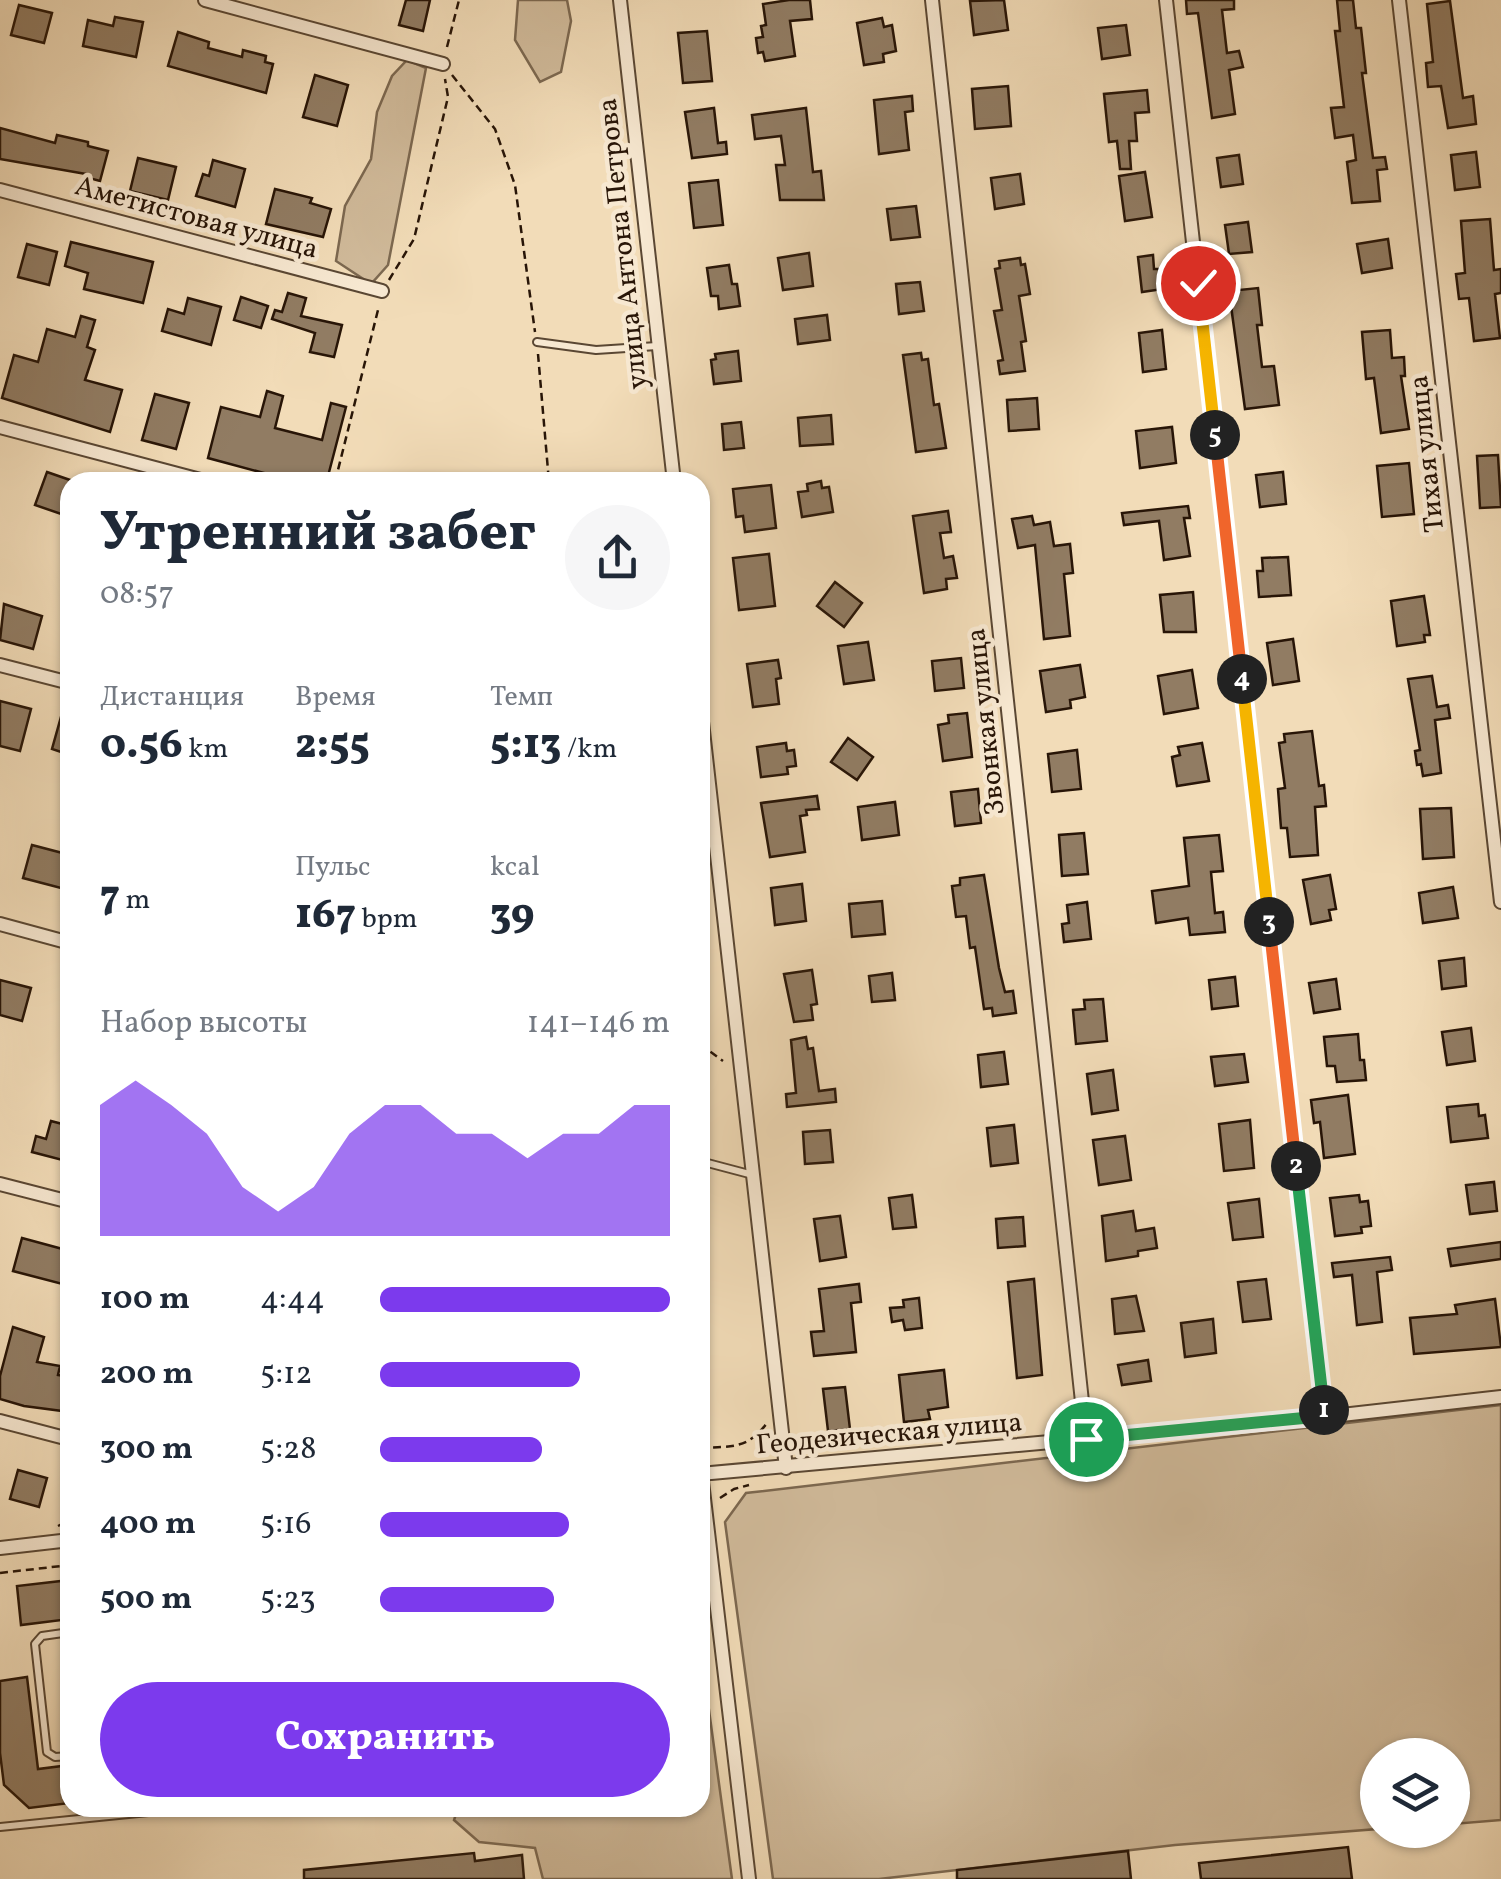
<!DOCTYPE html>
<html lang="ru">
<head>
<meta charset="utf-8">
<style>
  :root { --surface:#fff; --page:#f6f6f7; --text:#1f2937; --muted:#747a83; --accent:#7c3aed }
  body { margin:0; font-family:Vollkorn,serif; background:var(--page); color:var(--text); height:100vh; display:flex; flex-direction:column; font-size:38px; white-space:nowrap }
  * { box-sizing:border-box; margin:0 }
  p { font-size:32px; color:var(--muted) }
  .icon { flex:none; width:55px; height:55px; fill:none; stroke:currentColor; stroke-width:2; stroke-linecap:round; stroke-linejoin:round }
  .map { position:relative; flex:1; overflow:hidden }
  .details { position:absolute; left:60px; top:472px; width:650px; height:1345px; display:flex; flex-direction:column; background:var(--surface); border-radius:30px; box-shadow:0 2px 8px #0004 }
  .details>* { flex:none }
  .controls { position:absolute; left:1360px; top:1738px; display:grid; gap:20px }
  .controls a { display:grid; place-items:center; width:110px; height:110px; border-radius:50%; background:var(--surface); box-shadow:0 2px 8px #0004; font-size:50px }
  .pin { position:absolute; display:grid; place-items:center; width:85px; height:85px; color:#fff; margin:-42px; border:5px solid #fff; border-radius:50%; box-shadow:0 2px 10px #0007 }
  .km { position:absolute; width:50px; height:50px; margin:-25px; border-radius:50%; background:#222; color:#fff; font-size:28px; line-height:50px; text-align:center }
  .round { display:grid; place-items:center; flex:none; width:105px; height:105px; border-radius:52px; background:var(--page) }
  .summary { display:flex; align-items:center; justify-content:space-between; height:170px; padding:0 40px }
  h1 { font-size:55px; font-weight:800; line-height:75px }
  .metrics { display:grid; grid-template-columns:repeat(3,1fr); gap:15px; height:170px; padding:10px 40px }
  .metrics div { display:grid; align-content:center }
  .metrics b { font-size:42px; font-weight:800 }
  .metrics small { font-size:28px; font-weight:400 }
  .metrics p { font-size:28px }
  .chart { height:280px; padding:20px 40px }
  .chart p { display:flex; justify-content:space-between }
  .chart svg { width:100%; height:180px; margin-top:10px; fill:var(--accent); opacity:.7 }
  .button { display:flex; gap:20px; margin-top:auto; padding:20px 40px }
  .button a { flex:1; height:115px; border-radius:60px; background:var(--accent); color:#fff; font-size:40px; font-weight:800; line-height:115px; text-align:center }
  ul { padding:0 40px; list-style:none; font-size:32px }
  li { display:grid; grid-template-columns:160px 120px 1fr; align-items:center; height:75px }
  li i { height:25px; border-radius:12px; background:var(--accent) }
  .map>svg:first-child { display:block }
  .green { fill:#d0ba9a; stroke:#7c6850; stroke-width:2.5 }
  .building { fill:#917c63; stroke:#281507; stroke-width:2.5 }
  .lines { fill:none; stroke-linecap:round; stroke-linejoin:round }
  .lane-casing { stroke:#5a4733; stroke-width:10 }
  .street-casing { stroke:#5a4733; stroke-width:16 }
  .path { stroke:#281507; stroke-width:2.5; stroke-dasharray:8 5; stroke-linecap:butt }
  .lane { stroke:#f7e8d1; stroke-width:6 }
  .street { stroke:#f7e8d1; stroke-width:12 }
  .split-1-casing { stroke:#fff; stroke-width:20 }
  .split-2-casing { stroke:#fff; stroke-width:20 }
  .split-3-casing { stroke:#fff; stroke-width:20 }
  .split-4-casing { stroke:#fff; stroke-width:20 }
  .split-5-casing { stroke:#fff; stroke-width:20 }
  .split-6-casing { stroke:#fff; stroke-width:20 }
  .split-1 { stroke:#22a559; stroke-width:12 }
  .split-2 { stroke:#22a559; stroke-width:12 }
  .split-3 { stroke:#f0652b; stroke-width:12 }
  .split-4 { stroke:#f5b400; stroke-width:12 }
  .split-5 { stroke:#f0652b; stroke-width:12 }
  .split-6 { stroke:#f5b400; stroke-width:12 }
  .labels { text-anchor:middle; stroke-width:9; stroke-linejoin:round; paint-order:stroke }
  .street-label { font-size:28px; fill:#281507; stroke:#f7e8d1 }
</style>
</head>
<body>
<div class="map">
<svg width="1501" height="1879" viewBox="0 0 1501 1879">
  <rect width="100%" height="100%" fill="#f2dcb8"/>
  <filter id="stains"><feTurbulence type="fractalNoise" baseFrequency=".002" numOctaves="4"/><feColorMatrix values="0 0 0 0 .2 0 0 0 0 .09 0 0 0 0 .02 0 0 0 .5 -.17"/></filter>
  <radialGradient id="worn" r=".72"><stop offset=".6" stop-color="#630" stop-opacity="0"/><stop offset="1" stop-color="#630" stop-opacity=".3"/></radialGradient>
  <g class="green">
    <path d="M518,0H567L571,21L561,72L540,82L515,40Z"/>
    <path d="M407,60L426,68L388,265L371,284L336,261L345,206L371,159L377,112L392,76Z"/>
    <path d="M1501,1405V1820L1453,1824L1452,1755H1378L1377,1829L1175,1845L879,1879H773L725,1522L746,1493Z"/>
    <path d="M700,1644L732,1879H543L535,1848L479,1842L454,1820L458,1808H700Z"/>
  </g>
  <g class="building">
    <path d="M406,0H430L423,31L399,25Z"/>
    <path d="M789,0H810L812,19L790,21L795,56L765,61L763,52L758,53L756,38L763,37L761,26L766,25L763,4Z"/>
    <path d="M1004,0L1008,30L974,35L970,1Z"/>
    <path d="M1186,0H1234V9L1222,10L1227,53L1239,51L1243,67L1229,70L1235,114L1212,118L1198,13L1187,14Z"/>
    <path d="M1337,0H1353L1356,28H1361L1366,73H1362L1373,158L1385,157L1387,169L1377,170L1380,201L1352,203L1347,162L1356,160L1353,135L1335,138L1331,108L1344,107L1335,31H1340Z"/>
    <path d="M1450,1L1463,98L1473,96L1476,124L1448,128L1441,86L1428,87L1426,63L1433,62L1427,4Z"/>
    <path d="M19,5L52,13L44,43L11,35Z"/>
    <path d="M115,17L143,22L136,57L83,46L88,20L113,26Z"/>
    <path d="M882,18L884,27L892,25L896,51L883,54L884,62L864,65L857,23Z"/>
    <path d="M1126,25L1130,55L1102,59L1098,28Z"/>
    <path d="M707,31L712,81L683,83L678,33Z"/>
    <path d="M178,32L209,42L208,48L242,57L243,50L266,56L265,62L273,64L266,93L168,66Z"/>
    <path d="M315,75L348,85L337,126L303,117Z"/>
    <path d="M1008,86L1011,126L975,129L972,89Z"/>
    <path d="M1147,90L1149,112L1135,113L1137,141H1129L1131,169H1120L1117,141L1109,142L1104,94Z"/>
    <path d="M912,96L913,111L905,112L909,150L879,154L874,100Z"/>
    <path d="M714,108L718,143L726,142L727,154L692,158L685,112Z"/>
    <path d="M806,108L813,172L821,171L824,200H780L776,165H785L781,136L755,139L752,115Z"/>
    <path d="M0,128L55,143L57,135L88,142V146L108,151L100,181L85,177L86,174L0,159Z"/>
    <path d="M1476,152L1480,187L1455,190L1451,155Z"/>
    <path d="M1239,155L1243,184L1221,187L1217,158Z"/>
    <path d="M138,158L176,167L168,200L130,191Z"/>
    <path d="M213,160L245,169L235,207L196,196L203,174L209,176Z"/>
    <path d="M1145,172L1152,217L1125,221L1119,176Z"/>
    <path d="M1020,174L1024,204L995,209L991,178Z"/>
    <path d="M718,180L723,225L694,228L689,183Z"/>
    <path d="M275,189L312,198L310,203L331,209L323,237L266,224Z"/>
    <path d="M916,206L920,237L891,240L887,209Z"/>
    <path d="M1490,219L1494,270L1501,269V293L1495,294L1500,338L1474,341L1469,298L1459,299L1456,274L1465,273L1461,221Z"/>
    <path d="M1248,222L1252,252L1229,254L1225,225Z"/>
    <path d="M1388,239L1392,268L1362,273L1357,244Z"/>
    <path d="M71,242L153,262L143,303L84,289L88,273L65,266Z"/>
    <path d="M27,244L57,252L49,285L18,277Z"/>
    <path d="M809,253L813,286L783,290L778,258Z"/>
    <path d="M1153,255L1154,269H1161L1163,289L1142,292L1138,257Z"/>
    <path d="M1020,258L1021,265L1025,264L1030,294L1019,296L1026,341L1021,342L1025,371L1000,374L998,361L1003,360L994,311L1002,310L995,269L1000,268L999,261Z"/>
    <path d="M729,265L732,284H737L740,306L719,309L718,296H711L707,268Z"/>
    <path d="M920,282L924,311L899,314L896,284Z"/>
    <path d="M1258,288L1262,325H1257L1262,367L1274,366L1279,405L1245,409L1229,291Z"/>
    <path d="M288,293L306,298L301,316L342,325L334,357L310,352L315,333L272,319L275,310L282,312Z"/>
    <path d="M241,297L268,306L261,328L234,320Z"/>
    <path d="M188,298L221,307L211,345L162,331L168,309L184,314Z"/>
    <path d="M827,315L830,340L798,344L795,319Z"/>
    <path d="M81,316L95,320L87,347L95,350L85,380L122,390L110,432L2,398L14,355L38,362L47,329L75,337Z"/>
    <path d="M1162,330L1166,369L1143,372L1139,333Z"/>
    <path d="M1390,330L1392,358L1404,357L1405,376H1401L1409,429L1381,433L1374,378L1366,379L1362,332Z"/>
    <path d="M738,351L741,381L714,384L711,360L716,359L715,354Z"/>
    <path d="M921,353L922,360L928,359L934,405L939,404L946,448L916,452L903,355Z"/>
    <path d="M267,391L283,396L275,428L322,440L331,403L346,407L327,480L317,477L315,482H297L208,458L221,407L260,417Z"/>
    <path d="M155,394L189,403L176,449L142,440Z"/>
    <path d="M1037,398L1039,429L1009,431L1007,400Z"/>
    <path d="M831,415L833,444L800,446L798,418Z"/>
    <path d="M741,422L744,448L724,450L722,424Z"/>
    <path d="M1172,427L1176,463L1140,468L1136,431Z"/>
    <path d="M1498,455L1501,507L1480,508L1477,456Z"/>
    <path d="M1409,463L1414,514L1382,517L1377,466Z"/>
    <path d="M47,472L70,480V517L35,505Z"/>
    <path d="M1283,472L1286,504L1260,507L1256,475Z"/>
    <path d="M821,481L822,488L829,487L833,512L802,517L798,492L808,491L807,484Z"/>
    <path d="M771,485L776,528L745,532L743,516L736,517L733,489Z"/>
    <path d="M1188,506L1190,518H1184L1190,556L1164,560L1159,521L1124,525L1122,513Z"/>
    <path d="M948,511L951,532L940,533L944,558L953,556L957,578L946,579L947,589L924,593L913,516Z"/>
    <path d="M1032,516L1034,525L1050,522L1054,546L1070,544L1073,573L1064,574L1070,636L1044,639L1035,545L1018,548L1012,519Z"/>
    <path d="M769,554L775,606L739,610L733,558Z"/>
    <path d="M1288,557L1291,595L1259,597L1257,571H1263L1262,558Z"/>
    <path d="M835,582L862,603L844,627L817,606Z"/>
    <path d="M1193,592L1196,632H1164L1160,595Z"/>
    <path d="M1424,596L1430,635H1424L1425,642L1397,646L1391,601Z"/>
    <path d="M4,604L42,616L33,649L0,640Z"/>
    <path d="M1293,639L1299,681L1273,685L1267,643Z"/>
    <path d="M868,642L874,680L844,684L838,646Z"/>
    <path d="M961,658L964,688L935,691L932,661Z"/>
    <path d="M778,660L781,678L776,679L779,704L753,707L747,664Z"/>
    <path d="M1080,665L1085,697L1070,700L1071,708L1046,712L1040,671Z"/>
    <path d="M1192,670L1198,708L1164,714L1158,676Z"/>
    <path d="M1432,676L1437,707L1448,705L1450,718L1435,720L1441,773L1423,776L1421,764L1417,765L1415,751L1420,750L1408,679Z"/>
    <path d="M66,699L70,700V755L52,749Z"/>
    <path d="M0,701L31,709L20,751L0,746Z"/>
    <path d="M967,713L972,757L943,761L938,725L949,723L948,715Z"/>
    <path d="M1312,731L1319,786L1324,785L1326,806L1315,807L1318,855L1290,857L1287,828H1281L1278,789L1285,788L1279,743L1285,742L1284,734Z"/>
    <path d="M848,738L873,757L857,780L831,762Z"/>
    <path d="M786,743L787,751L794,750L796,766L787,767L788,774L761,777L757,747Z"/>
    <path d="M1202,743L1209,781L1177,786L1172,757L1180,755L1178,747Z"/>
    <path d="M1077,750L1081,789L1052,792L1048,754Z"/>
    <path d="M978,789L981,823L955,826L951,792Z"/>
    <path d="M817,796L819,809L806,810L807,815L800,816L805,852L770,857L761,803Z"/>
    <path d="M895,802L899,835L862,840L858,807Z"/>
    <path d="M1451,808L1454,857L1423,859L1420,809Z"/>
    <path d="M1084,833L1088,874L1062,876L1059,835Z"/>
    <path d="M1219,835L1223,871L1211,872L1215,913L1223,912L1225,932L1190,935L1188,918L1156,923L1152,891L1189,886L1184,838Z"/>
    <path d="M32,845L70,855L61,888L23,878Z"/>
    <path d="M984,875L999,968L1005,992L1013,991L1016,1013L993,1016L992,1008L984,1009L975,947L970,948L966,916L956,917L952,886L960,885V878Z"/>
    <path d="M1330,875L1336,909L1329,910L1331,920L1311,924L1303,880Z"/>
    <path d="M802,884L806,921L775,925L771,888Z"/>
    <path d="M1453,887L1458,918L1423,923L1419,893Z"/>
    <path d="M882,901L885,934L852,937L849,904Z"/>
    <path d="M1087,902L1091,939L1064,942L1062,924L1069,923L1067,905Z"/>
    <path d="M1464,958L1466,986L1442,989L1439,961Z"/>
    <path d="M812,970L817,1004L811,1005L813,1020L794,1022L784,974Z"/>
    <path d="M892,973L895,1000L872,1002L869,976Z"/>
    <path d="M1235,977L1238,1006L1212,1009L1209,980Z"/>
    <path d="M1336,979L1340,1009L1314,1013L1309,983Z"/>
    <path d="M0,980L31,988L22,1021L0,1015Z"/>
    <path d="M1103,999L1107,1041L1076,1044L1073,1010L1085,1009L1084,1000Z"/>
    <path d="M1471,1028L1475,1061L1447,1065L1442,1032Z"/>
    <path d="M1358,1034L1360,1060H1364L1366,1080L1337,1082L1335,1066H1327L1324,1037Z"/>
    <path d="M806,1037L808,1049L813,1048L819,1091L835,1089L836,1102L787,1107L786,1094L796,1093L791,1040Z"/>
    <path d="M1004,1052L1008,1084L981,1087L978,1055Z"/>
    <path d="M1244,1054L1248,1082L1215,1086L1211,1057Z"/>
    <path d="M1113,1070L1118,1110L1092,1114L1087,1074Z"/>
    <path d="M1348,1095L1355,1154L1324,1158L1320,1122L1314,1123L1311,1100Z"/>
    <path d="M1478,1104L1479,1116L1485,1115L1488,1138L1451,1142L1447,1107Z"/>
    <path d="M1250,1120L1254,1168L1224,1171L1219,1124Z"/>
    <path d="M51,1121L70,1126V1162L32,1152L36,1136L46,1139Z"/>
    <path d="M1014,1125L1018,1163L991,1166L987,1128Z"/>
    <path d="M830,1130L833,1162L805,1164L803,1132Z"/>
    <path d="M1125,1136L1131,1180L1099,1185L1093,1140Z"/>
    <path d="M1494,1182L1497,1211L1470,1214L1466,1185Z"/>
    <path d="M912,1195L916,1227L893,1229L889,1198Z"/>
    <path d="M1359,1195L1360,1202L1368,1201L1371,1226L1361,1227L1362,1233L1335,1236L1330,1198Z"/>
    <path d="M1259,1199L1263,1237L1233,1240L1228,1203Z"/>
    <path d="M1133,1211L1136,1231L1154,1228L1157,1248L1138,1251V1256L1106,1261L1102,1216Z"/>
    <path d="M840,1216L846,1257L820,1261L814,1219Z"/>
    <path d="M1023,1217L1025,1246L998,1248L996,1219Z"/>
    <path d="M22,1238L70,1251V1286L13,1271Z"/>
    <path d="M1501,1242V1259L1451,1266L1448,1249Z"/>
    <path d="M1390,1257L1392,1270L1377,1272L1382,1322L1357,1325L1352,1275L1334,1277L1332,1263Z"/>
    <path d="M1034,1279L1042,1375L1017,1378L1008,1282Z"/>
    <path d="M1266,1279L1271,1319L1243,1322L1238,1282Z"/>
    <path d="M859,1284L861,1302L851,1303L856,1352L814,1356L811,1332L824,1331L819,1289Z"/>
    <path d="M1136,1296L1144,1331L1115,1334L1112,1299Z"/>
    <path d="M919,1298L922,1328L905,1330L903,1320L892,1322L890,1308L904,1307L903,1300Z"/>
    <path d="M1495,1299L1501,1347L1414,1354L1410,1318L1457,1314L1455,1305Z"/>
    <path d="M1213,1319L1216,1353L1185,1357L1181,1323Z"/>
    <path d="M13,1327L44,1337L37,1362L60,1366L58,1375L70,1377V1412L24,1406L0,1399V1376Z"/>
    <path d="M1148,1360L1151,1381L1122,1385L1118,1365Z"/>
    <path d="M944,1370L948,1407L928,1410L930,1419L904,1422L899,1375Z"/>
    <path d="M845,1387L850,1429L828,1431L823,1389Z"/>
    <path d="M18,1470L47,1478L39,1507L10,1499Z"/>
    <path d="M70,1580V1619L21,1625L17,1586Z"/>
    <path d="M27,1677L38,1769L70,1765V1803L29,1808L4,1785L0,1753V1681Z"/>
    <path d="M1348,1847L1352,1879H1201L1199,1863Z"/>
    <path d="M1128,1851L1131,1879H957V1870Z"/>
    <path d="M474,1853L475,1861L522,1855L524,1879H304V1870Z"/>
  </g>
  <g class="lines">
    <g class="lane-casing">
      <g id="lane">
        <path d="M537,342L596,350L657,346"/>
        <path d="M700,1161L753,1175"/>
        <path d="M70,1632L42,1636L35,1644L47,1752L55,1757L70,1756"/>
        <path d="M0,1827L188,1808"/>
      </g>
    </g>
    <g class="street-casing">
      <g id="street">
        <path d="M205,0L443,64"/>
        <path d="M620,0L674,482"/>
        <path d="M932,0L1086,1439"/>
        <path d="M1166,0L1324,1417"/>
        <path d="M1399,0L1501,902"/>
        <path d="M0,190L382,291"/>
        <path d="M0,427L208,482"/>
        <path d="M0,665L70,683"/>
        <path d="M700,704L786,1468"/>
        <path d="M0,924L70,943"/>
        <path d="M0,1184L70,1202"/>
        <path d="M0,1421L65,1438"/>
        <path d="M701,1473L749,1879"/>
        <path d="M700,1474L1324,1417L1501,1397"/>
        <path d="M0,1548L70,1540"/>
      </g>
    </g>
    <g class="path">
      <path d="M447,47L459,0"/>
      <path d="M452,75L495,129L515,185L535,332"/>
      <path d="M389,280L414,239L448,97L445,79"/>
      <path d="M538,354L549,482"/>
      <path d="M335,482L379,306"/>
      <path d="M700,1044L723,1061"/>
      <path d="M700,1448C731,1446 747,1450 767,1423"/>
      <path d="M720,1498L734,1489L749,1485"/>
      <path d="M58,1526L70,1520"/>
      <path d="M0,1573L70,1565"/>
    </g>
    <use href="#lane" class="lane"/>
    <use href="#street" class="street"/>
  </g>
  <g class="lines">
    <g class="split-1-casing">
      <path id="split-1" d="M1086,1439L1324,1416V1410"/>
    </g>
    <g class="split-2-casing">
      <path id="split-2" d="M1296,1166L1324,1410"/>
    </g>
    <g class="split-3-casing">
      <path id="split-3" d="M1269,922L1296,1166"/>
    </g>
    <g class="split-4-casing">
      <path id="split-4" d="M1242,679L1269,922"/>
    </g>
    <g class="split-5-casing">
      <path id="split-5" d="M1215,435L1242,679"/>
    </g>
    <g class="split-6-casing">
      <path id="split-6" d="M1198,283L1215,435"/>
    </g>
    <use href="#split-1" class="split-1"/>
    <use href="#split-2" class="split-2"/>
    <use href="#split-3" class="split-3"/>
    <use href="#split-4" class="split-4"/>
    <use href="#split-5" class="split-5"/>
    <use href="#split-6" class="split-6"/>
  </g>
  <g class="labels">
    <g class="street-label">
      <text transform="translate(197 216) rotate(15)" y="10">Аметистовая улица</text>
      <text transform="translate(621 244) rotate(-96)" y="10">улица Антона Петрова</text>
      <text transform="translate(1425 454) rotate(-96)" y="10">Тихая улица</text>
      <text transform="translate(984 722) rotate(-96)" y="10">Звонкая улица</text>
      <text transform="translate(889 1432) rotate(-5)" y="10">Геодезическая улица</text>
    </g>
  </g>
  <rect width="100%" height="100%" filter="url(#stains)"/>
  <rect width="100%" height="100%" fill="url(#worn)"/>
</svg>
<div class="controls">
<a><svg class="icon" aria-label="layers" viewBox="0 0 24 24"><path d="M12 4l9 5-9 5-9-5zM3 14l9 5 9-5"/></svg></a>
</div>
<div class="pin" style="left:1086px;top:1439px;background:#1e9e55"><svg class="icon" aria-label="arrive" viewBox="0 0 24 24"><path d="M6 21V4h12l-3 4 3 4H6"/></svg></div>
<div class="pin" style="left:1198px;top:283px;background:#d93025"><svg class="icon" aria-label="check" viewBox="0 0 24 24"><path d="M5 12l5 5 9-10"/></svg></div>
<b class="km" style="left:1324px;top:1410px">1</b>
<b class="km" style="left:1296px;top:1166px">2</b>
<b class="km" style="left:1269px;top:922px">3</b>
<b class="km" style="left:1242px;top:679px">4</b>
<b class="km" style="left:1215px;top:435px">5</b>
<section class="details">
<div class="summary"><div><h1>Утренний забег</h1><p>08:57</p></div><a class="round"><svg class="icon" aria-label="share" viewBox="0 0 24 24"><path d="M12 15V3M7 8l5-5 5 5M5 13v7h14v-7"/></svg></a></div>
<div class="metrics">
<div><p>Дистанция</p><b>0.56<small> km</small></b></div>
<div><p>Время</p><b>2:55</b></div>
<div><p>Темп</p><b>5:13<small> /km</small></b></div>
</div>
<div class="metrics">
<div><b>7<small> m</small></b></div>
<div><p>Пульс</p><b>167<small> bpm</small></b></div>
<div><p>kcal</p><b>39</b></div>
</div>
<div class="chart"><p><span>Набор высоты</span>141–146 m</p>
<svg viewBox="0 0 160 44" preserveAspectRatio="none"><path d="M0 44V12L10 6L20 12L30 19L40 32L50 38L60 32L70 19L80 12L90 12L100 19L110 19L120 25L130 19L140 19L150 12L160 12V44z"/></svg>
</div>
<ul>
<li><b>100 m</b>4:44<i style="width:100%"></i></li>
<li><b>200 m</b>5:12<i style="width:69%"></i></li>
<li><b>300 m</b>5:28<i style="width:56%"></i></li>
<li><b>400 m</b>5:16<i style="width:65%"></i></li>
<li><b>500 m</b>5:23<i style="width:60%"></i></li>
</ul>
<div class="button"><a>Сохранить</a></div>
</section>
</div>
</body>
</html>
